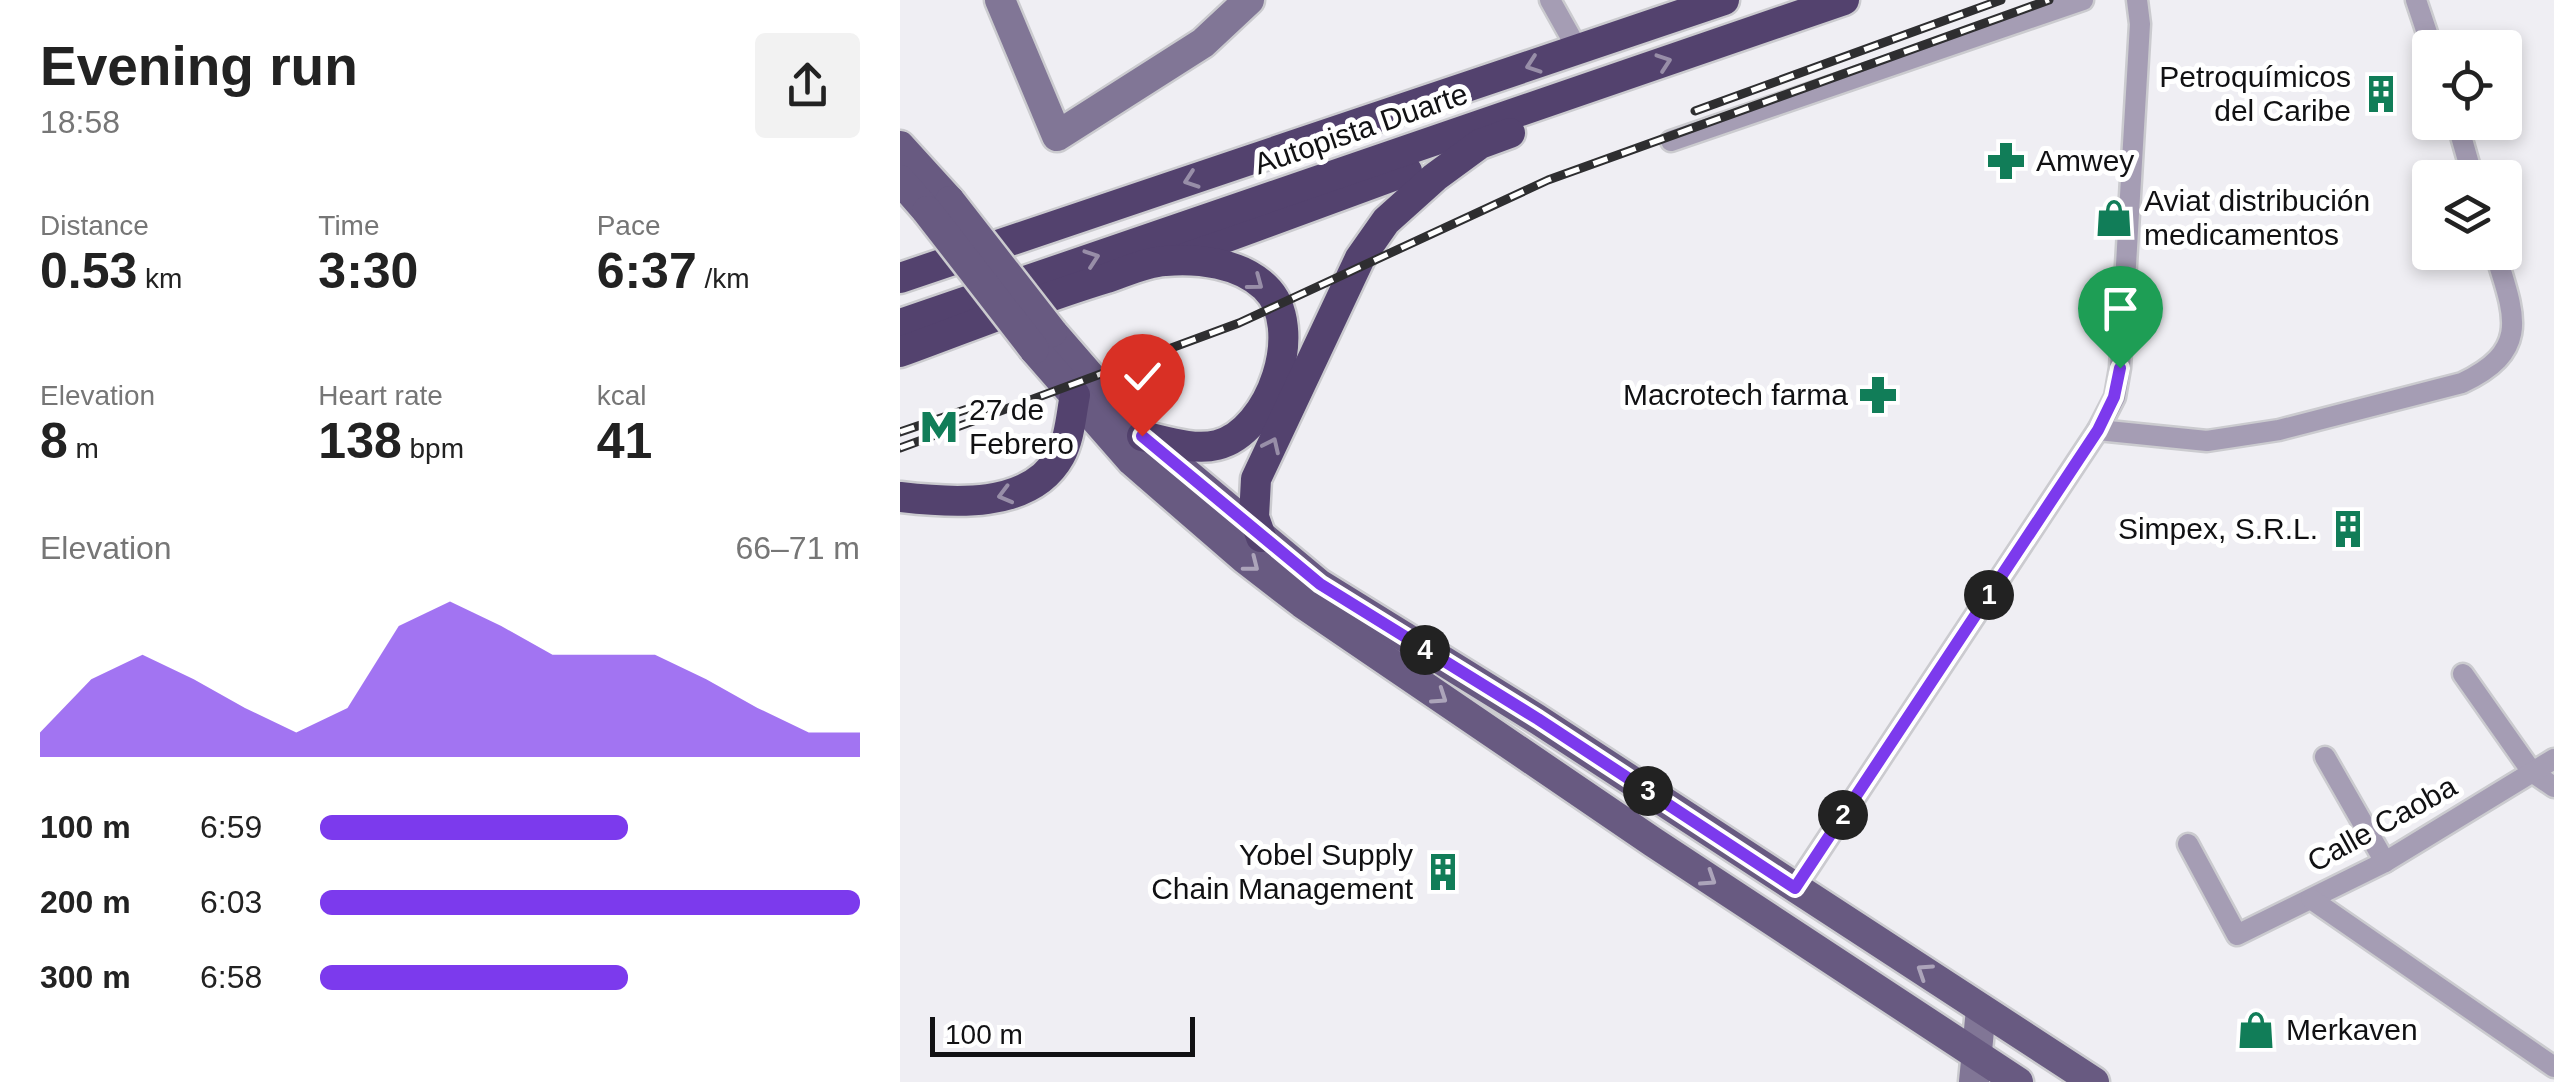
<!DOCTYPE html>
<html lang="en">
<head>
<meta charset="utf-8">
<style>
  :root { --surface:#fff; --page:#f2f2f2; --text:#222; --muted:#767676; --accent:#7c3aed }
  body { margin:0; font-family:Helvetica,sans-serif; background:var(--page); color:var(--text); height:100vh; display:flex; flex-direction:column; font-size:38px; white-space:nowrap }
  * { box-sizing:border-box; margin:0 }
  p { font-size:32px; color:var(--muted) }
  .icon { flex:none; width:55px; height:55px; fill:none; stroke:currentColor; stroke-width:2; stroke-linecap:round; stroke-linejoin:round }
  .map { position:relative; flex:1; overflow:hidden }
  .side { display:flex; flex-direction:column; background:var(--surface); width:900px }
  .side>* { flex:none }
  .fabs { position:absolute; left:1512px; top:30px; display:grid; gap:20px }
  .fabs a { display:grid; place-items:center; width:110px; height:110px; border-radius:10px; background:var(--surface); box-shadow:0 5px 15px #0003; font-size:50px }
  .scale { position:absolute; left:30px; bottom:25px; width:265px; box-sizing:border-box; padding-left:10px; border:5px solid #111113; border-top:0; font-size:28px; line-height:35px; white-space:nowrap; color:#111113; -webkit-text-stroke:8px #fff; paint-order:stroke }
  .pin { position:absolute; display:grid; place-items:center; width:85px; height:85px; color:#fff; margin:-102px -42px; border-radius:50% 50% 50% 0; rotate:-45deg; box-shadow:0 0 10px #0007 }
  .pin .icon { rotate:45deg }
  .km { position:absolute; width:50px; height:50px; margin:-25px; border-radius:50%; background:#222; color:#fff; font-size:28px; line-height:50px; text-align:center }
  .round { display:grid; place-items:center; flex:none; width:105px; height:105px; border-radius:10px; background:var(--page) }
  .overview { display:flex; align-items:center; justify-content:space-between; height:170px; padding:0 40px }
  h1 { font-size:55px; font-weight:600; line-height:75px }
  .stats { display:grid; grid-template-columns:repeat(3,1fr); gap:15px; height:170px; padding:10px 40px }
  .stats div { display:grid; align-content:center }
  .stats b { font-size:50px; font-weight:600 }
  .stats small { font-size:28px; font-weight:400 }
  .stats p { font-size:28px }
  .chart { height:280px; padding:20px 40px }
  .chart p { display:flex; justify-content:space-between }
  .chart svg { width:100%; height:180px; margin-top:10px; fill:var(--accent); opacity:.7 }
  ul { padding:0 40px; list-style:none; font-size:32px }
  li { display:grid; grid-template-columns:160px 120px 1fr; align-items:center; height:75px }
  li i { height:25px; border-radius:12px; background:var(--accent) }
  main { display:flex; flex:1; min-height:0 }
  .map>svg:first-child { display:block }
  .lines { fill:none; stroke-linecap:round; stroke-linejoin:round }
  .street-casing { stroke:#cbcbcf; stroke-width:25 }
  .secondary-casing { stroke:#cbcbcf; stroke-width:35 }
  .primary-casing { stroke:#cbcbcf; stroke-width:35 }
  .highway-casing { stroke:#cbcbcf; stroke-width:35 }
  .street { stroke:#a59db4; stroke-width:20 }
  .secondary { stroke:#817696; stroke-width:30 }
  .primary { stroke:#685a81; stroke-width:30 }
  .highway { stroke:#53426e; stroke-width:30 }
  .rail-casing { stroke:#2e2e30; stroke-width:9 }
  .rail { stroke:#fff; stroke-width:5; stroke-dasharray:15; stroke-linecap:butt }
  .primary-bridge-casing { stroke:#cbcbcf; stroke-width:35; stroke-linecap:butt }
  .primary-bridge { stroke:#685a81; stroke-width:30 }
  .oneway { stroke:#988ea8 }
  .oneway2 { stroke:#aca4ba }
  .route-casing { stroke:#fff; stroke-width:20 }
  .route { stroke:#7c3aed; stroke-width:12 }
  .labels { text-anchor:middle; stroke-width:10; stroke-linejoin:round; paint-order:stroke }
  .poi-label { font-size:30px; fill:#111113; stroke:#fff; text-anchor:end }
  .street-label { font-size:30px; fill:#111113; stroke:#fff }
</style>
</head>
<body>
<main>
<section class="side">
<div class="overview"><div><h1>Evening run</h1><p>18:58</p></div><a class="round"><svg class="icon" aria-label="share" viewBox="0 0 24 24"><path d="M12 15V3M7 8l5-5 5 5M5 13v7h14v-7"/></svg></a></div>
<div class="stats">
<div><p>Distance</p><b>0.53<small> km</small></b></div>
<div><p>Time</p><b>3:30</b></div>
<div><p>Pace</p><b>6:37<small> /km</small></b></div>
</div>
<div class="stats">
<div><p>Elevation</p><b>8<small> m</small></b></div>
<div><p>Heart rate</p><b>138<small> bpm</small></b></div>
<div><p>kcal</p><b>41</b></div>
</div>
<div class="chart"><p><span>Elevation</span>66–71 m</p>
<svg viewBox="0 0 160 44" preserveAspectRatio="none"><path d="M0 44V38L10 25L20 19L30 25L40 32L50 38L60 32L70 12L80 6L90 12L100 19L110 19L120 19L130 25L140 32L150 38L160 38V44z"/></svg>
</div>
<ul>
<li><b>100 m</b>6:59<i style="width:57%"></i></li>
<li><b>200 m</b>6:03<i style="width:100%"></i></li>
<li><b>300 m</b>6:58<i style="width:57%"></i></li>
</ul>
</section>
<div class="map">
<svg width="1654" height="1082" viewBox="0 0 1654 1082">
  <rect width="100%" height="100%" fill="#efeef3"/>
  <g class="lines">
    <g class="street-casing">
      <g id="street">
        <path d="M650,0L678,50"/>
        <path d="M1516,0L1532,48"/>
        <path d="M1557,122L1573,178"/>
        <path d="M771,141L1183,0"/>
        <path d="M1198,430L1307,441L1379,430L1562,383C1632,350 1614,314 1595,252"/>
        <path d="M1563,674L1632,772L1654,787"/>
        <path d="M1425,757L1485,862"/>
        <path d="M1288,844L1337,935L1485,862L1654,759"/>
        <path d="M895,888L1198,430L1215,397L1220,368L1240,24L1237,0"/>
        <path d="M1411,899L1654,1067"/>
      </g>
    </g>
    <g class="secondary-casing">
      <g id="secondary">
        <path d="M100,0L157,136L303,43L349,0"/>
        <path d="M1074,1082L1081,1009"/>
      </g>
    </g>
    <g class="primary-casing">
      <g id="primary">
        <path d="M0,146L50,201"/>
        <path d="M0,180L27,211"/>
        <path d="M152,332L243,437L419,584L637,719L1194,1082"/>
        <path d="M134,349L232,461L345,559L402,603L753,842L1118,1082"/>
      </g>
    </g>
    <g class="highway-casing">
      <g id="highway">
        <path d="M278,255L507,171"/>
        <path d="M0,278L824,0"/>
        <path d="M0,324L944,0"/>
        <path d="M0,352C69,327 137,299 207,278C225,272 246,262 265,261C298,258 340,263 365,287C407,327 371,432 317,445C294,451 265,441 242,436"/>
        <path d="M0,497C51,503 130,510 160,456C170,438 171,415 175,395"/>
        <path d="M361,537L354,517L356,479L460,258L486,221L535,177L580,144L610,133"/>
      </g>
    </g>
    <use href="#street" class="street"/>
    <use href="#secondary" class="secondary"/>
    <use href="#primary" class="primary"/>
    <use href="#highway" class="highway"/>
    <g class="rail-casing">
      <g id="rail">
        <path d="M795,111L1101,0"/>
        <path d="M0,432L88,402"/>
        <path d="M0,448L339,323L648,180L1149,0"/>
      </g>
    </g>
    <use href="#rail" class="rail"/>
    <g class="primary-bridge-casing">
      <g id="primary-bridge">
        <path d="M50,201L152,332"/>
        <path d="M27,211L134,349"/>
      </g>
    </g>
    <use href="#primary-bridge" class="primary-bridge"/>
  </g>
  <defs><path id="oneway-chevron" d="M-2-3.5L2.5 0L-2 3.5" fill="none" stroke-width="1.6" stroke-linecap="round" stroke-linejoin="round" transform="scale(2.5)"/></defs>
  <g class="oneway">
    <use href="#oneway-chevron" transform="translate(764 62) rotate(-19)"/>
    <use href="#oneway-chevron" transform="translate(633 65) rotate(161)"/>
    <use href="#oneway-chevron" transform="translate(291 180) rotate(161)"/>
    <use href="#oneway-chevron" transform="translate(192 258) rotate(-19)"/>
    <use href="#oneway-chevron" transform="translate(356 283) rotate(37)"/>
    <use href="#oneway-chevron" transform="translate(372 445) rotate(-65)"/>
    <use href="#oneway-chevron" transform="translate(105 495) rotate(165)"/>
  </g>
  <g class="oneway2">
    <use href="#oneway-chevron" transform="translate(352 565) rotate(38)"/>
    <use href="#oneway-chevron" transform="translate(540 697) rotate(34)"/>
    <use href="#oneway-chevron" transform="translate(809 879) rotate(33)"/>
    <use href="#oneway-chevron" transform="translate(1024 971) rotate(-147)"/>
  </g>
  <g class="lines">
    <g class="route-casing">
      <path id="route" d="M242,436L420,584L638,719L895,888L1198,430L1214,397L1220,368"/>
    </g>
    <use href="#route" class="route"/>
  </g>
  <defs>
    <g id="building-bare" transform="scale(3)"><path d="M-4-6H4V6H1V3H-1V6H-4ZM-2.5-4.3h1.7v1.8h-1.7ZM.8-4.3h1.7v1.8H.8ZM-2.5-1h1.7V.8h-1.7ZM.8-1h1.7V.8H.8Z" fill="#117d58" stroke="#fff" stroke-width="2.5" paint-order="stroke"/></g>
    <g id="pharmacy-bare" transform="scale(3)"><path d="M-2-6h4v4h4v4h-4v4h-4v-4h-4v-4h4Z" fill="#117d58" stroke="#fff" stroke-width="2.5" paint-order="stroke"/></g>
    <g id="shop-bare" transform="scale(3)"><path d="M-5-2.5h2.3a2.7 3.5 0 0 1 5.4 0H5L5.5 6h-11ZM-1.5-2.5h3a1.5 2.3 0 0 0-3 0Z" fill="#117d58" stroke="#fff" stroke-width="2.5" paint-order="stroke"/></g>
    <g id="metro-bare" transform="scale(3)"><path d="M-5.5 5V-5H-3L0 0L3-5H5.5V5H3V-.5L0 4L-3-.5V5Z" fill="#117d58" stroke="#fff" stroke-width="2.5" paint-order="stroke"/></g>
  </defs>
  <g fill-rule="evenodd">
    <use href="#building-bare" x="1481" y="94"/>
    <use href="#pharmacy-bare" x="1106" y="161"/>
    <use href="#shop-bare" x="1214" y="218"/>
    <use href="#pharmacy-bare" x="978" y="395"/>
    <use href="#metro-bare" x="39" y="427"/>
    <use href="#building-bare" x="1448" y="529"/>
    <use href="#building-bare" x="543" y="872"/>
    <use href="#shop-bare" x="1356" y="1030"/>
  </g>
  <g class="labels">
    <g class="poi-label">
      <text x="1451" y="87">Petroquímicos<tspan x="1451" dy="34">del Caribe</tspan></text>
      <text x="1136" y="171" text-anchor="start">Amwey</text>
      <text x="1244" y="211" text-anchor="start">Aviat distribución<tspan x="1244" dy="34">medicamentos</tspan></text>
      <text x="948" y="405">Macrotech farma</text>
      <text x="69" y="420" text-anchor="start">27 de<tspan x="69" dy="34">Febrero</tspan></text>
      <text x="1418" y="539">Simpex, S.R.L.</text>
      <text x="513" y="865">Yobel Supply<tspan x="513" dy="34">Chain Management</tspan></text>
      <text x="1386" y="1040" text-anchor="start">Merkaven</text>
    </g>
    <g class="street-label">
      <text transform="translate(461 129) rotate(-19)" y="10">Autopista Duarte</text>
      <text transform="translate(1482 824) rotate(-29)" y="10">Calle Caoba</text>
    </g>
  </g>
</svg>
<div class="fabs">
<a><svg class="icon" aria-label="locate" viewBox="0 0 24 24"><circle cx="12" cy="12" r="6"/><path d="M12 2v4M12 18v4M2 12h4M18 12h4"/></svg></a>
<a><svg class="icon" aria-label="layers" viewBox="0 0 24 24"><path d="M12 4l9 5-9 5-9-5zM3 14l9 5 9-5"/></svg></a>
</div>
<div class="scale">100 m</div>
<div class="pin" style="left:1220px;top:368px;background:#1e9e55"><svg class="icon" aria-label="arrive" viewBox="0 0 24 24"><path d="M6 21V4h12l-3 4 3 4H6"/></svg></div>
<div class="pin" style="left:242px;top:436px;background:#d93025"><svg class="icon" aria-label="check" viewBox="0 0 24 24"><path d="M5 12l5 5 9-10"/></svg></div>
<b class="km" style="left:1089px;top:595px">1</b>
<b class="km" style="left:943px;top:815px">2</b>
<b class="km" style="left:748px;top:791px">3</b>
<b class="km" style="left:525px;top:650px">4</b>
</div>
</main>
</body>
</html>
